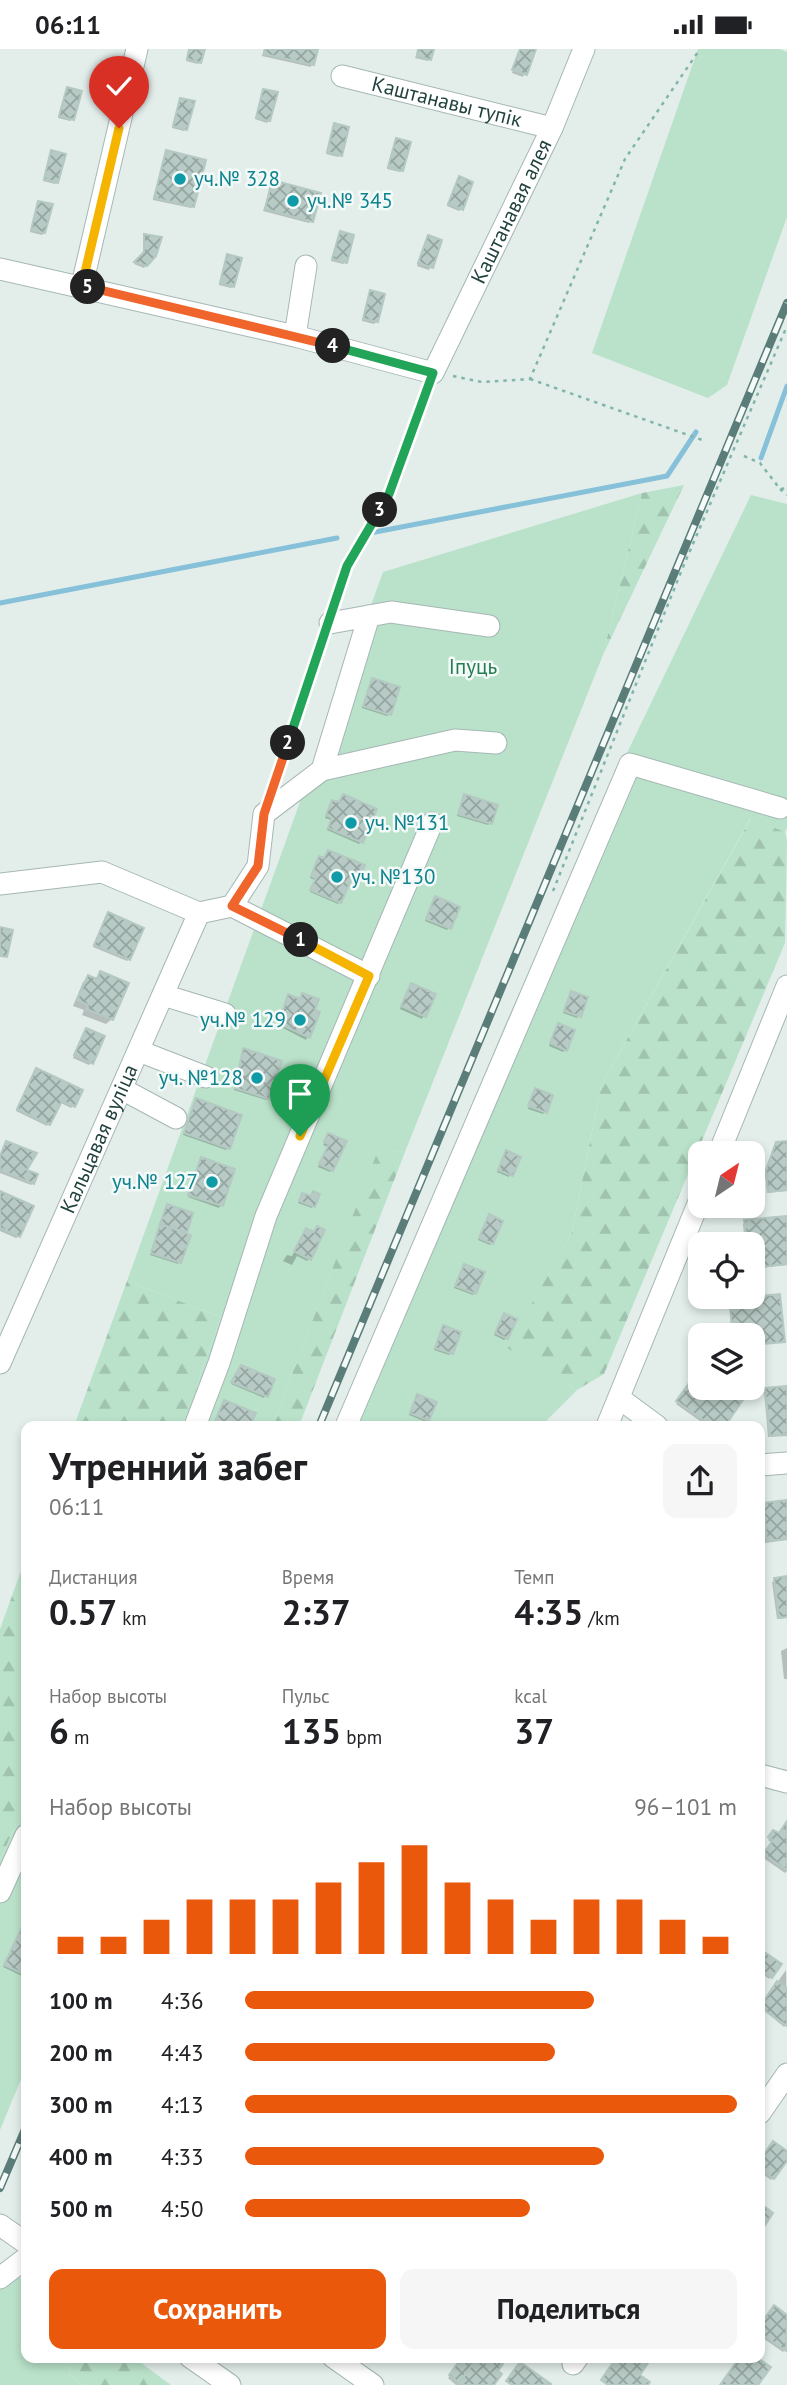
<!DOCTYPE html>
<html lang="ru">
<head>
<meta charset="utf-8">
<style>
  :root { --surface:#fff; --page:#f6f6f6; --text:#202124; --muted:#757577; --accent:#ea580c }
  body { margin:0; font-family:"PT Sans",sans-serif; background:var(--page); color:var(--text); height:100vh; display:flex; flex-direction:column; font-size:26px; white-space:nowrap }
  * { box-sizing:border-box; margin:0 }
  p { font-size:23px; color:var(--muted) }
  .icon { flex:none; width:38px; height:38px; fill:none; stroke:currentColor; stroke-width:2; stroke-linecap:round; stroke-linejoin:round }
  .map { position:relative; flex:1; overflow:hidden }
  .details { position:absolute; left:21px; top:1372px; width:744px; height:942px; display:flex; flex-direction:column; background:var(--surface); border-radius:14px; box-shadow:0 4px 10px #0003 }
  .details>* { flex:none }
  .needle { width:46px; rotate:35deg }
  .tools { position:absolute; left:688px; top:1092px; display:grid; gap:14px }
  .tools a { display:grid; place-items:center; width:77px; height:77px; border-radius:14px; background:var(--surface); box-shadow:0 4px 10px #0003; font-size:35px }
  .pin { position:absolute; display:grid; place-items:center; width:60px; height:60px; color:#fff; margin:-72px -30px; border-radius:50% 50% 50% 0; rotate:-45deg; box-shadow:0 0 7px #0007 }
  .pin .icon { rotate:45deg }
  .km { position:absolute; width:35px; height:35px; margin:-18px; border-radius:50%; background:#222; color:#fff; font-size:19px; line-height:35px; text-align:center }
  .round { display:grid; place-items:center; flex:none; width:74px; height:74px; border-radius:14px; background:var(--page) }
  .overview { display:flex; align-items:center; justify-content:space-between; height:119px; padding:0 28px }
  h1 { font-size:38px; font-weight:700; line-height:52px }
  .figures { display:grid; grid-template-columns:repeat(3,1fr); gap:10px; height:119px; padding:7px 28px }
  .figures div { display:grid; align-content:center }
  .figures b { font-size:35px; font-weight:700 }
  .figures small { font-size:19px; font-weight:400 }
  .figures p { font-size:19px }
  .chart { height:196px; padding:14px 28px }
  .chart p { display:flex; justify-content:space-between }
  .chart svg { width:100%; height:126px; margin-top:7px; stroke:var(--accent); stroke-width:6 }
  .button { display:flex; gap:14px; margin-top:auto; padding:14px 28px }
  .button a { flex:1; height:80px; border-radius:14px; background:var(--accent); color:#fff; font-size:28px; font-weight:700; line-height:80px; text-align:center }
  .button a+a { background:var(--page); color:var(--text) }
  ul { padding:0 28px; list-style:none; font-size:23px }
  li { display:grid; grid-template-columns:112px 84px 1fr; align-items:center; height:52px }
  li i { height:18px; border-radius:9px; background:var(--accent) }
  .status { display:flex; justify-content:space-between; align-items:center; height:49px; padding:0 35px; background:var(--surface); direction:ltr }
  .status svg { height:19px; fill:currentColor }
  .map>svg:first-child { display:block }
  .green { fill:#bae2ca }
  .forest { fill:url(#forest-firs) }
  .shadow { fill:#0003 }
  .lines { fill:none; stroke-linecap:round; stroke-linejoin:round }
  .stream { stroke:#86c0d9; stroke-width:5 }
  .building { fill:url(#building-cross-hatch); stroke:#b5c9c3; stroke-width:2 }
  .minor-casing { stroke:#a5b7b4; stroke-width:23 }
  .path { stroke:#80b5ac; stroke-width:2.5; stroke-dasharray:3.5 5; stroke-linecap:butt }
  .minor { stroke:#fff; stroke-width:21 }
  .rail-casing { stroke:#5b7d79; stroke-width:8 }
  .rail { stroke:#f4faf8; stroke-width:5; stroke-dasharray:16; stroke-linecap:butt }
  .split-1-casing { stroke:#fff; stroke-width:14 }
  .split-2-casing { stroke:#fff; stroke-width:14 }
  .split-3-casing { stroke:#fff; stroke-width:14 }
  .split-4-casing { stroke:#fff; stroke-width:14 }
  .split-5-casing { stroke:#fff; stroke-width:14 }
  .split-6-casing { stroke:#fff; stroke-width:14 }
  .split-1 { stroke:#f5b400; stroke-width:9 }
  .split-2 { stroke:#f0652b; stroke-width:9 }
  .split-3 { stroke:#22a559; stroke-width:9 }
  .split-4 { stroke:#22a559; stroke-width:9 }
  .split-5 { stroke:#f0652b; stroke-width:9 }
  .split-6 { stroke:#f5b400; stroke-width:9 }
  .culture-dot { fill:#0f9aa8; stroke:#f4faf8; stroke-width:2.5 }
  .labels { text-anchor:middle; stroke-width:5; stroke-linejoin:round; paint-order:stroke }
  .street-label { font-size:21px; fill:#21423e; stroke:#f4faf8 }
  .culture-label { font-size:21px; fill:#0d838f; stroke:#f4faf8; text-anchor:start }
  .park-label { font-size:21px; fill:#267d54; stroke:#f4faf8 }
</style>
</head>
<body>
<div class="status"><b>06:11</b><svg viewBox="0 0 49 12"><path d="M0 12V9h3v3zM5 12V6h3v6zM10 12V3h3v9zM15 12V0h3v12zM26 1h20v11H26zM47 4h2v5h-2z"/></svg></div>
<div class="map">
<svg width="787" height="2336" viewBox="0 0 787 2336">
  <defs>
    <pattern id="forest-firs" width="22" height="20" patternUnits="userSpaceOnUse" patternTransform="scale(1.75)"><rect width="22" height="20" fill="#bae2ca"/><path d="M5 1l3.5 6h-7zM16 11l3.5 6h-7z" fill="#a0c3af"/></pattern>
    <pattern id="building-cross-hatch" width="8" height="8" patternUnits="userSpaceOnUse" patternTransform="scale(1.75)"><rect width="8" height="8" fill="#b8cac5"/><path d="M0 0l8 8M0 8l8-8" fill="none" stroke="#95a6a1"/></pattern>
  </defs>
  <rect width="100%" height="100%" fill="#e3eeeb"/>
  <g class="green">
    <path d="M698,0H780L787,3V168L727,336L708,349L592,304Z"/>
    <path d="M642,444L603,606L405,1103L378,1102L272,1377H187L201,1323L221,1268L127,1232L383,523Z"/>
    <path d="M751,446L787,455V778L785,783L750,770L601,1037L572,1183L508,1299L577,1341L541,1377H338L505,976L626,706Z"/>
    <path d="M26,1751V2018L0,2081V1812Z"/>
    <path d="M0,2229H26V2308H71L69,2325L83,2336H0Z"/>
  </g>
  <g class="forest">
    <path d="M684,436L603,606L642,444Z"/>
    <path d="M751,769L785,783L787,791L785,894L604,1325L577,1341L507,1299L572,1183L601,1037Z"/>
    <path d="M378,1101L405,1103L299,1377H272Z"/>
    <path d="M127,1232L221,1268L201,1323L187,1377H74Z"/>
    <path d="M26,1508V1751L0,1812V1580Z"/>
    <path d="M71,2308H133L171,2336H83L69,2325Z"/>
  </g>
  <g class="shadow">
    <path d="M189,0H203L198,15L186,12Z"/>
    <path d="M264,0H316L311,18L262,7Z"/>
    <path d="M418,0H432L428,12L415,9Z"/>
    <path d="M520,0H534L523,28L512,24Z"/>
    <path d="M67,40L73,70L70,72L58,69Z"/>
    <path d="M264,42L269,71L267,74L255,70Z"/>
    <path d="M181,50L186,80L184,82L172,79Z"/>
    <path d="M335,76L340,106L338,108L326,105Z"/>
    <path d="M396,91L402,121L400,123L387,120Z"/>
    <path d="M52,103L57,133L55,135L43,132Z"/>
    <path d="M166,103L193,157L191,159L153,151Z"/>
    <path d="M457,132L461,160L459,162L447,157Z"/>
    <path d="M273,133L311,172L309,174L263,162Z"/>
    <path d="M39,154L44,184L42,186L30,183Z"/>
    <path d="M340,184L346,213L343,215L331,212Z"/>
    <path d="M144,187L155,206L144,219L134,215L143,206Z"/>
    <path d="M428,188L440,192L429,221L417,217Z"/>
    <path d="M227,207L233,237L231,239L219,236Z"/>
    <path d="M371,243L376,273L374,275L362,272Z"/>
    <path d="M372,631L389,665L387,667L362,659Z"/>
    <path d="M343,747L361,793L359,795L327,781L331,771L325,769L331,755H339Z"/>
    <path d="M465,747L490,774L488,776L457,767Z"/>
    <path d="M328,803L356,833H348L338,855L310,843L315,831L310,829L317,811H324Z"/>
    <path d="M434,851L449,879L447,881L425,872Z"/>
    <path d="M106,867L129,910L127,912L93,898Z"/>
    <path d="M100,924L112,970L106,975L82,966L84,961L73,957L83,933L88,928L94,931Z"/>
    <path d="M409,938L434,946L422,970L400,960Z"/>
    <path d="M570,946L579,967L577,969L563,964Z"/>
    <path d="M287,950L318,964L306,991L281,978L284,968L281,966Z"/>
    <path d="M558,976L565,1001L563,1003L549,997Z"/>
    <path d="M86,981L91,1014L89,1016L73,1009Z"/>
    <path d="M244,1001L268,1049L266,1051L234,1041Z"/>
    <path d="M36,1021L73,1057L71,1059L59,1053L47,1077L16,1062Z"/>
    <path d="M533,1044L545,1063L543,1065L528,1060Z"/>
    <path d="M195,1053L228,1099L226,1101L183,1086Z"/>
    <path d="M329,1086L332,1121L330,1123L318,1118L328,1098L323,1096Z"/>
    <path d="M6,1094L33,1134L31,1136L0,1124V1107Z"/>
    <path d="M776,1094H787V1142L767,1144L765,1124Z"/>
    <path d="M505,1105L519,1109L509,1128L497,1123Z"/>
    <path d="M202,1110L221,1156L219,1159L188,1148Z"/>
    <path d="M0,1144L19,1187L16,1189L0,1182Z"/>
    <path d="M313,1144L312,1159L298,1154L303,1146L310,1149Z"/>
    <path d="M168,1157L191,1165L178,1215L150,1206Z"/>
    <path d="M489,1167L492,1194L490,1196L478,1191Z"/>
    <path d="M787,1168V1216L752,1220V1195H745L743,1175Z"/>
    <path d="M304,1183L309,1210L307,1212L297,1207L292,1216L283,1212L287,1206L292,1207Z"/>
    <path d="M464,1217L475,1244L473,1246L454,1239Z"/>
    <path d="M730,1252L783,1292L752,1297V1286H731Z"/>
    <path d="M503,1268L507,1289L504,1291L494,1286Z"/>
    <path d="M443,1278L451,1304L449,1306L434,1301Z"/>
    <path d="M239,1320L273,1331L264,1349L231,1335Z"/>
    <path d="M700,1320V1339H735L745,1346L723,1377H707L676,1355Z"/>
    <path d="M787,1339V1387L768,1388L764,1343Z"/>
    <path d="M416,1349L428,1371L426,1373L409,1366Z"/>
    <path d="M787,1453V1491L765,1494L762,1458Z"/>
    <path d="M787,1529V1569L777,1570L772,1533Z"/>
    <path d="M787,1599V1630H784L781,1602Z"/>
    <path d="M787,1774V1822L785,1824L762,1808L772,1794L768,1791L774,1783L778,1786Z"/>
    <path d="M21,1882L26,1884V1929L3,1918Z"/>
    <path d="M760,1902L779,1916L769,1930L760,1923Z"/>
    <path d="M786,1921L787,1975L784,1978L760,1958Z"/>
    <path d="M771,2097L787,2105V2109L771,2131L760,2123V2113Z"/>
    <path d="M774,2259L787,2268V2298L783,2303L760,2287V2278Z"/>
    <path d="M463,2308H472L487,2316L492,2336H456L448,2329Z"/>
  </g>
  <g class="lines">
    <g class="stream">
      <path d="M761,409L787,337"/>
      <path d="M370,484L667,427L696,383"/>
      <path d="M0,554L337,489"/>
    </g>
  </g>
  <g class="building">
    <path d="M189,0H205L201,14L187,10Z"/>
    <path d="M265,0H318L314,16L264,5Z"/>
    <path d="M418,0H434L431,11L417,7Z"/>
    <path d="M520,0H536L527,26L512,21Z"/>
    <path d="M67,38L82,42L74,71L59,67Z"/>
    <path d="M263,40L278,43L270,72L256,69Z"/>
    <path d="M180,49L195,52L187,81L173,77Z"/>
    <path d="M334,74L349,78L342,107L327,103Z"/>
    <path d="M396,89L411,93L403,122L388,118Z"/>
    <path d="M51,101L66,105L58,134L44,130Z"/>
    <path d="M166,101L206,111L194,158L154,149Z"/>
    <path d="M459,127L473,133L463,161L448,155Z"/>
    <path d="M272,131L321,144L313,173L265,160Z"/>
    <path d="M38,152L53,155L45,184L31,181Z"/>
    <path d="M340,182L354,186L347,214L332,210Z"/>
    <path d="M144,185L162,188L156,207L147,217L134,213L144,203Z"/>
    <path d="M428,186L442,191L433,219L418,214Z"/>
    <path d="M227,205L242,209L234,238L220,234Z"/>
    <path d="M370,241L385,245L378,273L363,270Z"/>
    <path d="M372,629L400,638L391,666L363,657Z"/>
    <path d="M343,745L377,760L363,794L328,779L332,769L326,766L332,751L339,753Z"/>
    <path d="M464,745L498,756L492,775L458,765Z"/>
    <path d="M328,801L365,816L358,834L351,831L341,854L310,841L316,829L311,827L319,807L324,809Z"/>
    <path d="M435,847L460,858L451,880L426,870Z"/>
    <path d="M108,863L144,879L130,911L94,896Z"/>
    <path d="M0,878L13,881L7,908L0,907Z"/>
    <path d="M100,922L129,934L113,971L86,960L88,956L77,951L88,926L97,930Z"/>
    <path d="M411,934L436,945L426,968L401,957Z"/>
    <path d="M571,942L588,948L581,968L564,962Z"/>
    <path d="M302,944L319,950L315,961L320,963L310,989L282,976L285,965L282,964L288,945L300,950Z"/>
    <path d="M558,974L575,981L567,1002L550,994Z"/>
    <path d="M86,979L105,987L93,1015L74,1006Z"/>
    <path d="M243,999L282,1012L269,1050L235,1039Z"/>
    <path d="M36,1019L83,1041L75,1058L62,1052L50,1076L17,1060Z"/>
    <path d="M535,1039L553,1046L547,1064L528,1057Z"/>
    <path d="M196,1049L242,1066L230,1100L184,1084Z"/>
    <path d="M328,1084L347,1092L333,1122L319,1115L329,1095L324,1093Z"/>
    <path d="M6,1092L37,1104L27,1121L38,1125L34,1135L0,1121V1107Z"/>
    <path d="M787,1092V1141L768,1143L766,1121L776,1093Z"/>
    <path d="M506,1101L521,1108L513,1127L498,1121Z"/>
    <path d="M201,1108L235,1120L223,1157L188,1146Z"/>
    <path d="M0,1142L34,1157L20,1188L0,1179Z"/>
    <path d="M313,1142L320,1145L315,1158L299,1152L302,1144L311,1147Z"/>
    <path d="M167,1155L193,1164L187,1184L160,1175Z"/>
    <path d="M489,1165L503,1172L493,1195L479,1189Z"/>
    <path d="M787,1167V1215L752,1219V1195H747L744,1171Z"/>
    <path d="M160,1175L191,1186L181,1214L151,1204Z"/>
    <path d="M317,1177L325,1181L311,1211L294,1202L306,1179L314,1183Z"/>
    <path d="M464,1215L485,1223L476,1245L455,1237Z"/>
    <path d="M780,1245L785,1293L752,1296V1286H733L729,1250Z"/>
    <path d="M504,1264L517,1270L508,1290L495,1284Z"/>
    <path d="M443,1276L461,1283L453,1305L435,1299Z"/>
    <path d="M241,1316L275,1330L268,1348L231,1333Z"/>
    <path d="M700,1319V1339H738L747,1345L725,1377H712L676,1352Z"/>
    <path d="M787,1337V1385L770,1387L765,1339Z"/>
    <path d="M417,1345L437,1353L429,1372L410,1364Z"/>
    <path d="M224,1351L256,1364L250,1377H217L219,1374L215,1372Z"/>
    <path d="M787,1451V1490L767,1492L763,1454Z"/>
    <path d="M787,1527V1568L779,1569L774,1529Z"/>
    <path d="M787,1772V1821L763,1805L773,1791L768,1788L773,1781L779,1784Z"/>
    <path d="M21,1880L26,1882V1926L4,1916Z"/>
    <path d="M760,1900L782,1915L772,1929L760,1920Z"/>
    <path d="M777,1932L787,1939V1977L760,1958Z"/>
    <path d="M773,2092L787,2102V2112L774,2130L760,2119V2111Z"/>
    <path d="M760,2154L773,2164L760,2184Z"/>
    <path d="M774,2256L787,2266L786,2302L760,2284V2276Z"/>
    <path d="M462,2308L476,2310L459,2334L449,2326Z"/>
    <path d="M478,2308L487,2315L493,2308L503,2315L498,2322L502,2325L494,2336H458Z"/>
    <path d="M626,2308H646L650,2311L640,2326L650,2333L648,2336H608L601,2331L616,2309L622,2314Z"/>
    <path d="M740,2308H756L771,2318L758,2336H720Z"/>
    <path d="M520,2313L551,2335L550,2336H512L506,2332Z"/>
  </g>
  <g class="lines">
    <g class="minor-casing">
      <g id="minor">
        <path id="s1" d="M342,27L552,79"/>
        <path id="s2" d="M0,220L295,287L433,324L552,79L584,0"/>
        <path d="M82,236L137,0"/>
        <path d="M295,287L306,217"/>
        <path d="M330,574L391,563L489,577"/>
        <path d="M322,721L369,567"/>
        <path d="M0,835L102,823L199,864L232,857L258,817L264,765L322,721L455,691L496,694"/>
        <path d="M232,857L369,927"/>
        <path d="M163,946L225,965"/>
        <path d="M139,1002L206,1028"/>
        <path d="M122,1040L176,1069"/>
        <path d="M719,1104L787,937"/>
        <path id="s3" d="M0,1314L199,864"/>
        <path d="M619,1349L657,1377"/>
        <path d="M195,1377L219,1314L266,1167L432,774"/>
        <path d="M346,1377L630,715L780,759"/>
        <path d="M607,1377L700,1150"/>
        <path d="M760,1416L787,1414"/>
        <path d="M760,1726L787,1733"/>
        <path d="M0,1843L26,1786"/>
        <path d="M760,2064L787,2025"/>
        <path d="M0,2176L26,2194"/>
        <path d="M0,2229L26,2209"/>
        <path d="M190,2308L230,2336"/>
        <path d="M333,2308L373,2336"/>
        <path d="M573,2315L578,2308"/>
      </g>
    </g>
    <g class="path">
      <path d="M453,327L482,333L530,330L625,110L700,0"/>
      <path d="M530,330L705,392"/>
      <path d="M744,407L760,414L780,440L787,439"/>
      <path d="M780,440L787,446"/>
      <path d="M336,553L347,517L389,445L427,341"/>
      <path d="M275,732L323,592"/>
      <path d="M553,842L683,518L787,277"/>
    </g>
    <use href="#minor" class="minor"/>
    <g class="rail-casing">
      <g id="rail">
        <path d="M319,1377L787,254"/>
        <path d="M0,2139L26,2078"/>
      </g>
    </g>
    <use href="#rail" class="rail"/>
  </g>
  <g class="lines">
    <g class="split-1-casing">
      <path id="split-1" d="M300,1087L369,927L301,891"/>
    </g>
    <g class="split-2-casing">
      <path id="split-2" d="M288,694L264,765L258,817L232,857L301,891"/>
    </g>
    <g class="split-3-casing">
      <path id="split-3" d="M288,694L347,517L380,461"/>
    </g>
    <g class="split-4-casing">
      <path id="split-4" d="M333,297L433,324L389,445L380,461"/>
    </g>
    <g class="split-5-casing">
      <path id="split-5" d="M88,238L333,297"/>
    </g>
    <g class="split-6-casing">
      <path id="split-6" d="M88,238L82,236L119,79"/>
    </g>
    <use href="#split-1" class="split-1"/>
    <use href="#split-2" class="split-2"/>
    <use href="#split-3" class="split-3"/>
    <use href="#split-4" class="split-4"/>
    <use href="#split-5" class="split-5"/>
    <use href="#split-6" class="split-6"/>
  </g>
  <g class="culture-dot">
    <circle cx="180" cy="130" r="7"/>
    <circle cx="293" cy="152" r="7"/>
    <circle cx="351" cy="774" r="7"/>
    <circle cx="337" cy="828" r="7"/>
    <circle cx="300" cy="971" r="7"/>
    <circle cx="257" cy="1029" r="7"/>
    <circle cx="212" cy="1133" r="7"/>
  </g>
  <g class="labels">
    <g class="street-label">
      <text dy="7" stroke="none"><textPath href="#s1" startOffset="108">Каштанавы тупік</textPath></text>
      <text dy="7" stroke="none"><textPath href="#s2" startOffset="625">Каштанавая алея</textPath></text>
      <text dy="7" stroke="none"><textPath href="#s3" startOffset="245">Кальцавая вуліца</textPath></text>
    </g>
    <g class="culture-label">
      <text x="194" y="137">уч.№ 328</text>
      <text x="307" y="159">уч.№ 345</text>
      <text x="365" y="781">уч. №131</text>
      <text x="351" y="835">уч. №130</text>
      <text x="286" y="978" text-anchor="end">уч.№ 129</text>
      <text x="243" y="1036" text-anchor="end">уч. №128</text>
      <text x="198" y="1140" text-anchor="end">уч.№ 127</text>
    </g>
    <g class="park-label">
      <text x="473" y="625">Іпуць</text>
    </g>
  </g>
</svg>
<div class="tools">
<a><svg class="needle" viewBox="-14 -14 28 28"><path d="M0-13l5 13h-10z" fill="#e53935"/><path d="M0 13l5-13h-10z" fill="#757577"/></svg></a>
<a><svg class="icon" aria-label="locate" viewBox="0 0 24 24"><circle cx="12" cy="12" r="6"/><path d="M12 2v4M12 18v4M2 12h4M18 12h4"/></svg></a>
<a><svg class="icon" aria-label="layers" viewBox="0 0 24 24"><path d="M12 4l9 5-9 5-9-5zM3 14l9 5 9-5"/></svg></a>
</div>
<div class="pin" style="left:300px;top:1087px;background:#1e9e55"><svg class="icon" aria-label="arrive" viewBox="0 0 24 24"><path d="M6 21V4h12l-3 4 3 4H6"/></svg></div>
<div class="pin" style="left:119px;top:79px;background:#d93025"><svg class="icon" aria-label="check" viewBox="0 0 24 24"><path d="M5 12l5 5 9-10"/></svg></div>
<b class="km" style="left:301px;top:891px">1</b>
<b class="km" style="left:288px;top:694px">2</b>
<b class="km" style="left:380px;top:461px">3</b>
<b class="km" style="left:333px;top:297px">4</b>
<b class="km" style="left:88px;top:238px">5</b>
<section class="details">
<div class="overview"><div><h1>Утренний забег</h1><p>06:11</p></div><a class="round"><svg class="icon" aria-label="share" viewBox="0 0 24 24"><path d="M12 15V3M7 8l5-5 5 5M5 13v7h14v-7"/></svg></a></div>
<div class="figures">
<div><p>Дистанция</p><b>0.57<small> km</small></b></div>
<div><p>Время</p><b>2:37</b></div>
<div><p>Темп</p><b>4:35<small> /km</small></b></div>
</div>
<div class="figures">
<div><p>Набор высоты</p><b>6<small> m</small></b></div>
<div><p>Пульс</p><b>135<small> bpm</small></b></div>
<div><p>kcal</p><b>37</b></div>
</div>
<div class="chart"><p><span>Набор высоты</span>96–101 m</p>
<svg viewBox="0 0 160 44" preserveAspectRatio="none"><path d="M5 44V38M15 44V38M25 44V32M35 44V25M45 44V25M55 44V25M65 44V19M75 44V12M85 44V6M95 44V19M105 44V25M115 44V32M125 44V25M135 44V25M145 44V32M155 44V38"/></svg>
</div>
<ul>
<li><b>100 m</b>4:36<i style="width:71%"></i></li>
<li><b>200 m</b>4:43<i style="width:63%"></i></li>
<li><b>300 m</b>4:13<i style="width:100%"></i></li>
<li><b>400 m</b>4:33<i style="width:73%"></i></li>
<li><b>500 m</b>4:50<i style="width:58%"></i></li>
</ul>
<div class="button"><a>Сохранить</a><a>Поделиться</a></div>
</section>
</div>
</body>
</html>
